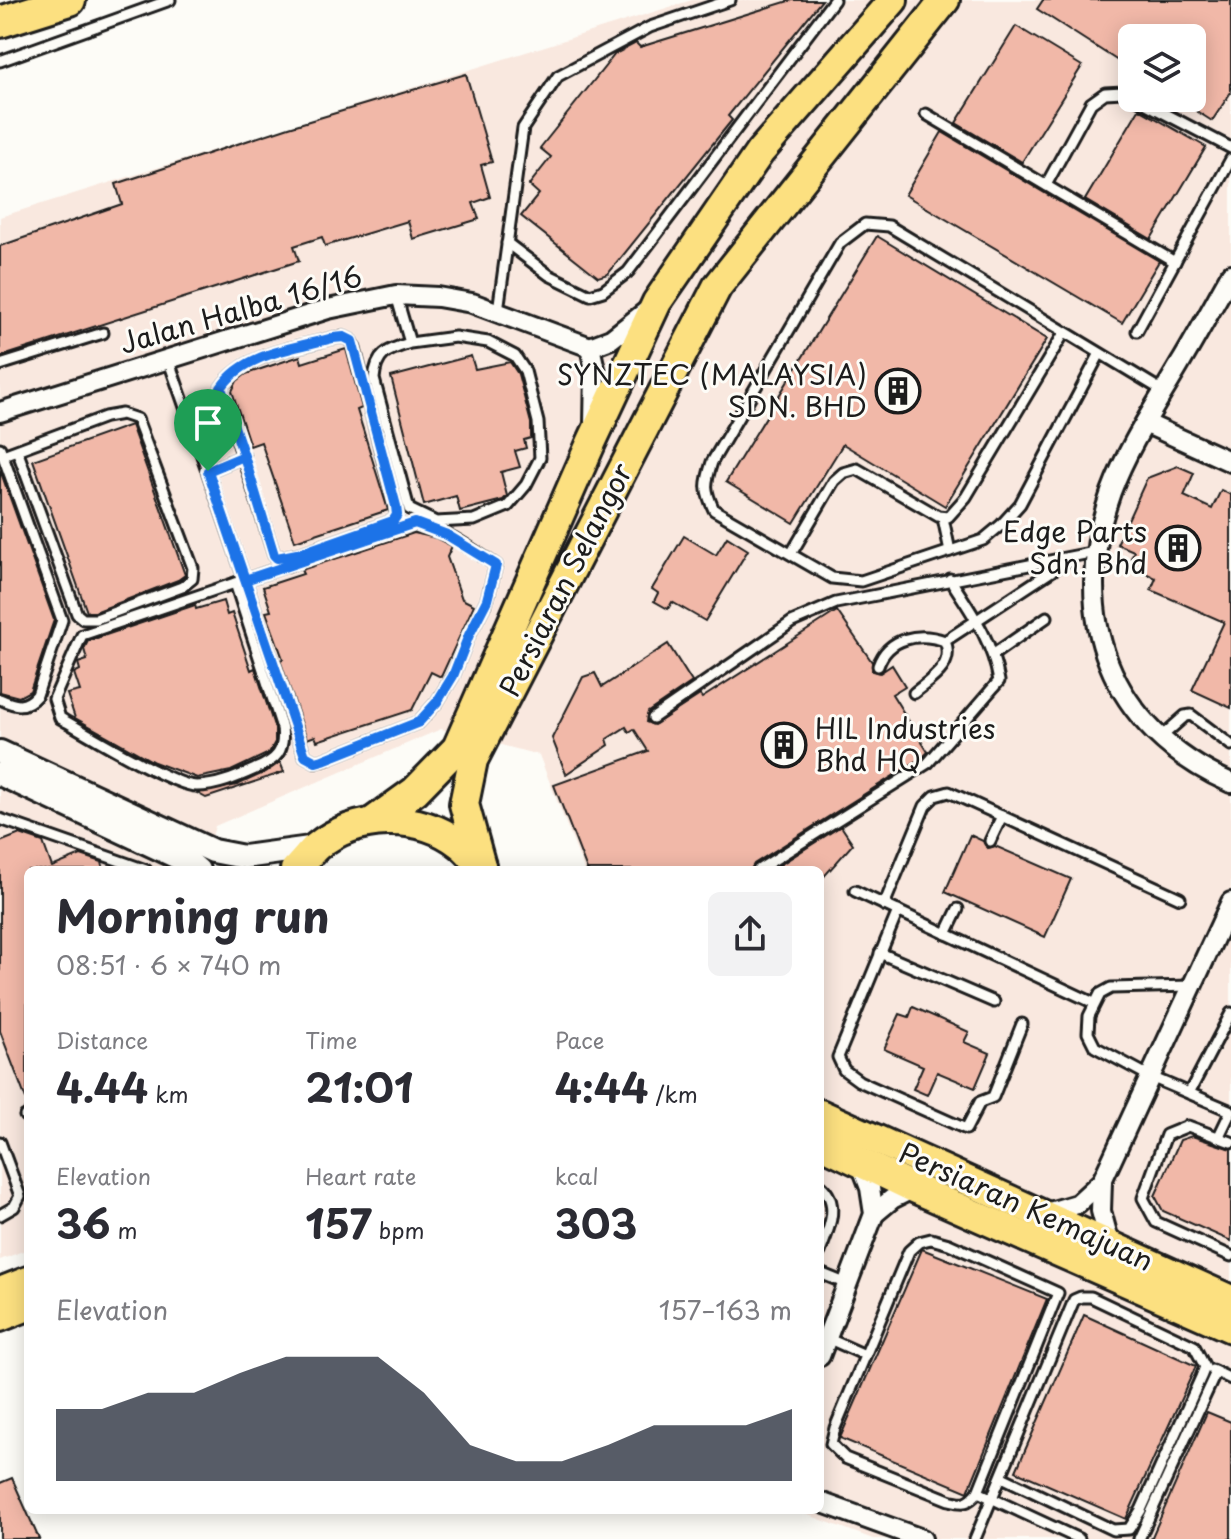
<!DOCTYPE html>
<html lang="en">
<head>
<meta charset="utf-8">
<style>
  :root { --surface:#fff; --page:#f2f2f3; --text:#2b2b33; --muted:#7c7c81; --accent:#111827 }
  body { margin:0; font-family:"Playpen Sans",sans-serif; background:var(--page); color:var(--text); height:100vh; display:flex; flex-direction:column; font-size:30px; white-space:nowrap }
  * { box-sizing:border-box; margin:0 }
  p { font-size:26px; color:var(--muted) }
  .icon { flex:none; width:44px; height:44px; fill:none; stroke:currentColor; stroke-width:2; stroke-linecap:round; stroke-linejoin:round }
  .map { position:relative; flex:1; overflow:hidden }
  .side { position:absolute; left:24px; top:866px; width:800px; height:648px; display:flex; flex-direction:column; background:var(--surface); border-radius:12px; box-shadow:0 4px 20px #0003 }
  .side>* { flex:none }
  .fabs { position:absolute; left:1118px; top:24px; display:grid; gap:16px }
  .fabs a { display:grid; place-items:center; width:88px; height:88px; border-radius:12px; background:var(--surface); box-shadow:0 4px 20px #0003; font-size:40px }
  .pin { position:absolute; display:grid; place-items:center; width:68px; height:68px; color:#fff; margin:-82px -34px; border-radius:50% 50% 50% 0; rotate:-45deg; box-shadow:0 0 8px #0007 }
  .pin .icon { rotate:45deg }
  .round { display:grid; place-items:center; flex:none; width:84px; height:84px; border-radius:12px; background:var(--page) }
  .overview { display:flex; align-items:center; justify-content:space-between; height:136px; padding:0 32px }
  h1 { font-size:44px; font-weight:700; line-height:60px }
  .metrics { display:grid; grid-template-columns:repeat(3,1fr); gap:12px; height:136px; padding:8px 32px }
  .metrics div { display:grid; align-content:center }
  .metrics b { font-size:40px; font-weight:700 }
  .metrics small { font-size:22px; font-weight:400 }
  .metrics p { font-size:22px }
  .chart { height:224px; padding:16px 32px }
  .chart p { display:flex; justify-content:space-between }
  .chart svg { width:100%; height:144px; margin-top:8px; fill:var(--accent); opacity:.7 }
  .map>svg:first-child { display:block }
  .built { fill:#f9e8df; fill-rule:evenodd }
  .building { fill:#f1b8a8; stroke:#1c1c1c; stroke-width:2 }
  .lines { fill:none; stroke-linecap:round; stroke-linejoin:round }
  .service-casing { stroke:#1c1c1c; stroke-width:15 }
  .minor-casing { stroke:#1c1c1c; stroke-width:24 }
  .tertiary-casing { stroke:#1c1c1c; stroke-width:28 }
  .primary-casing { stroke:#1c1c1c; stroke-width:34 }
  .trunk-casing { stroke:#1c1c1c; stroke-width:36 }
  .service { stroke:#fdfcf7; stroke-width:9 }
  .minor { stroke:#fdfcf7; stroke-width:18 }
  .tertiary { stroke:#fdfcf7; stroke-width:22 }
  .primary { stroke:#fce080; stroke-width:28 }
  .trunk { stroke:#fce080; stroke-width:30 }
  .route-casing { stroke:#fff; stroke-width:16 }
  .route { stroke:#1a73e8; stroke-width:10 }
  .labels { text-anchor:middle; stroke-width:6; stroke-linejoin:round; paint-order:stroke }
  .street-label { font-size:28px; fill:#1c1c1c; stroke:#fdfcf7 }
  .poi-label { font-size:28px; fill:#1c1c1c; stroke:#fdfcf7; text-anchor:end }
</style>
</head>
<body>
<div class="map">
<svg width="1231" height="1539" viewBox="0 0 1231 1539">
  <rect width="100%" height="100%" fill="#fdfcf7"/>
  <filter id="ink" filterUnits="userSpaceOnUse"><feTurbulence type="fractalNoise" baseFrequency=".0125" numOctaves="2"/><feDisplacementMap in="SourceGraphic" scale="16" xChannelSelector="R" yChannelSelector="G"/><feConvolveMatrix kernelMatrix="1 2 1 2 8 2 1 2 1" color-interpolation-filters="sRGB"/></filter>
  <g filter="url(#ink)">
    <path class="built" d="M692,0H1231V1539H873L795,1510H820V870H584L539,755L441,729L215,826L203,870H28V1249L0,1260V217ZM1132,38H1192V98H1132Z"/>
    <g class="building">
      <path d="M792,0H822L728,116L732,120L608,274L598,277L521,216L539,194L529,185L551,157L540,148L615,54L636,43L640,47Z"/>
      <path d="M1043,0H1231V92L1212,121L1176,98H1192V38H1132V70L1037,9Z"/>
      <path d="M1016,26L1082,66L1022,162L956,123Z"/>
      <path d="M466,74L492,162L481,165L490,197L473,203L479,219L413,239L408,221L325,246L322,237L294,246L299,261L0,357V246L122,204L116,184L289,127Z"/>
      <path d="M1139,109L1206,147L1151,239L1085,200Z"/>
      <path d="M942,132L1159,261L1122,323L905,195Z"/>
      <path d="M877,236L1047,339L945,506L843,444L794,523L726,482Z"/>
      <path d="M346,349L362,408L357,410L388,510L295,541L261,442L250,446L232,391L237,381L246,374L300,356L302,363Z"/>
      <path d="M471,356L475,369L510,362L518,374L531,423V438L524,440L526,448L515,451L520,467L501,472L507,496L503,500L460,511L456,496L424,505L391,377Z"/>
      <path d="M131,425L185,575L178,580L95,612H87L33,460Z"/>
      <path d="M1178,466L1194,473L1184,496L1212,509L1221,490L1231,495V708L1192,690L1224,622L1151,590L1156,578L1128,565L1134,551L1117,544L1147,478Z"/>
      <path d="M0,470L54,620L30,691L19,697L0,692Z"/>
      <path d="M414,533L436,538L452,546L447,557L462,599L474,605L441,677L431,672L412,710L317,741L315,736L307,739L280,660L283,659L266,612L271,611L263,587L303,574L301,570Z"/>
      <path d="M684,536L716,555L727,537L748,550L705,621L672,602L668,609L654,601L658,593L652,589Z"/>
      <path d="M223,601L227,615L232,613L251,670L255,668L275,729V742L269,753L231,771L197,778L154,762L75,718L67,694L80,691L74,673L80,670L78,663L87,660L84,649L88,641L195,605L196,609Z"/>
      <path d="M837,611L872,662V671L880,673L892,665L905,686L892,694L928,752L923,757L754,864L751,870H587L554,785L648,751L634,729L629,732L626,727L607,739L609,745L566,774L552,738L583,677L595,673L602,687L668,644L692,682L648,712L646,722L654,725L700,695L702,698Z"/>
      <path d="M280,762L284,772L206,798L197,793L237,785L266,772Z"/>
      <path d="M841,826L853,844L820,881V870H772Z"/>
      <path d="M20,834L43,842L52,867L81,855L102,862L104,870H28L27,1102L0,1031V842Z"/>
      <path d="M970,835L983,841L988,848L995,846L1071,879L1045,937L945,892Z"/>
      <path d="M913,1007L969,1032L964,1042L990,1053L975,1088L937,1072L927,1095L913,1089L923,1066L884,1049L900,1014L909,1017Z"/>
      <path d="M1192,1136L1231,1149V1241L1163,1211L1155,1196L1180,1140Z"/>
      <path d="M922,1249L1047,1299L968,1492L840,1438Z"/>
      <path d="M1084,1315L1196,1366L1126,1519L1016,1471Z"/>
      <path d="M1207,1412L1231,1422V1539H1151Z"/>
      <path d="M12,1478L39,1539H0V1483Z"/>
    </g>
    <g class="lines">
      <g class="service-casing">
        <g id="service">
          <path d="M0,61L170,0"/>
          <path d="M1135,98L1231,148"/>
          <path d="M926,114L1175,262"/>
          <path d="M1046,185L1091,103L1105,93L1123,92L1132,97"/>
          <path d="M507,243L549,275L590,295L603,291L628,272L834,0"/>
          <path d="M396,295L410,343C388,350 376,353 374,379L409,509L436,522L474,520L508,506L526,485L540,458L538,422L525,371L515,356L488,342L455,337L410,343"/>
          <path d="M498,311L523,128L558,76L650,27L730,0"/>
          <path d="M1137,331L1231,159"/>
          <path d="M344,337L352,341L355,349L397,515L393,521L302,553L277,558L274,555L221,388C244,353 296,348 333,338Z"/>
          <path d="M1099,355L1020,504L1001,525L983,540L861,581L832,578L714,510C704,489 705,484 712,462L840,243L865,224L889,226L1163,391"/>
          <path d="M168,359C215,491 260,624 305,756L316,762L323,760L419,722L437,702L453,676L469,635L487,600L496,565C469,548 434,518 401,527L245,580L235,583"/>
          <path d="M0,365L103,333"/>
          <path d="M0,448L62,620L37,695C25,709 15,706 0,699"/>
          <path d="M3,455L105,417L122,414L137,419L193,568L192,579L182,587L96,619H83L77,614L17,450"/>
          <path d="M208,471L244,456"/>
          <path d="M943,518L950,551"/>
          <path d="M791,554L834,481L843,473L857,469L938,516L948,517L966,497L1064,333"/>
          <path d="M235,583L282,728C285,751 277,760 255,769C237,777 217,786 197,786C175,787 84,732 60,718L54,699L82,635Z"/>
          <path d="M994,654L1047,617"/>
          <path d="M878,666C888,637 919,632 945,641"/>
          <path d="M914,693C931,679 955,666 945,641L1073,557"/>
          <path d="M653,718L792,622L836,603L1095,552"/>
          <path d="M1160,738L1185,716L1191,715L1231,745"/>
          <path d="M0,819L146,870"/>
          <path d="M990,841L1002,816"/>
          <path d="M758,870L928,763L999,681C992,640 972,613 950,579"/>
          <path d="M855,891L1094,1003"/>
          <path d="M884,905L925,806L935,796L949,792L1180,898"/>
          <path d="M898,911L838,1057L844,1070L859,1081L966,1129L980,1102L993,1097L1022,1024"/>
          <path d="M946,934L958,909"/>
          <path d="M880,953L994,1002"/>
          <path d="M1191,986L1111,988L1100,994L1089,1016L1088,1033L1095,1047L1151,1077L1231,1111L1219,1136"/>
          <path d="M1189,1093L1231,1013"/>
          <path d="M25,1116L28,1115"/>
          <path d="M0,1142L20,1196L14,1207L0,1215"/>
          <path d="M1231,1142L1188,1126L1166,1135L1143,1198L1156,1222L1231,1256"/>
          <path d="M820,1185C842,1203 828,1231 820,1252"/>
          <path d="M931,1239L949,1244L1058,1293L978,1492C968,1504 964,1504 949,1500L845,1458L831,1444L835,1428L909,1251L919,1242Z"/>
          <path d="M820,1273L847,1284"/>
          <path d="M827,1338L865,1355"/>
          <path d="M1212,1370L1231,1379"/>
          <path d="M978,1492L1079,1539"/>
          <path d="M975,1539L1074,1300L1081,1297H1091L1194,1346L1205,1367L1201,1377L1141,1510L1129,1529L1113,1530L1002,1477"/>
          <path d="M1139,1539L1216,1372"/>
        </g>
      </g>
      <g class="minor-casing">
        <g id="minor">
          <path d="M1231,274C1214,304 1198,334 1180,364C1156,405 1128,446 1111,492C1067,615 1109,729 1231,783"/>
          <path d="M590,347L595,369L594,424"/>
          <path d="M0,412L328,309L396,295L438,297L472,303L590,347L611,339L648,310"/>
          <path d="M1145,423L1231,462"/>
          <path d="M1102,1181L1101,1211L1110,1244"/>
          <path d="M874,1214L892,1199L914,1188"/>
          <path d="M1043,1214L1077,1204L1102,1181L1231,902"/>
          <path d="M820,1356L874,1214L870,1188L860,1162"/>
          <path d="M820,1502L922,1539"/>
        </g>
      </g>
      <g class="tertiary-casing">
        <g id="tertiary">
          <path d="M0,752L213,851L244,857L317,847"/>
          <path d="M0,774L190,863L198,870"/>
        </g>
      </g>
      <g class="primary-casing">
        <g id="primary">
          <path d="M372,822L415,791L457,748L592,441L657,302L760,152L893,0"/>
          <path d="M481,866L464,804L473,760L717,287L945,0"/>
          <path d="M295,870C302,863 309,854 316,847C356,814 419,812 460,844C468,850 475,859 481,866"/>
          <path d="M820,1114L1231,1300"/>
          <path d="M820,1143L914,1188L1231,1328"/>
          <path d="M0,1292L28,1281"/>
          <path d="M0,1317L28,1306"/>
        </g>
      </g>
      <g class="trunk-casing">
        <path id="trunk" d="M0,22L70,0"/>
      </g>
      <use href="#service" class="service"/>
      <use href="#minor" class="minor"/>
      <use href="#tertiary" class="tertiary"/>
      <use href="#primary" class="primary"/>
      <use href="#trunk" class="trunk"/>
    </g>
  </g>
  <g class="lines" filter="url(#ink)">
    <g class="route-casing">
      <path id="route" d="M208,471L244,456L221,388C244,353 295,348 333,338L344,337L352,341L396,506L397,515L393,521L302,553L277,558L274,555L244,456L208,471L305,756L316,762L323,760L419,722L437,702L453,676L469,635L487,600L496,565L447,535L415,523L245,580L208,471"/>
    </g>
    <use href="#route" class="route"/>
  </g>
  <defs>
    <g id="building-ring" transform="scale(2.3)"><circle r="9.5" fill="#fdfcf7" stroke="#1c1c1c" stroke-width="1.5"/><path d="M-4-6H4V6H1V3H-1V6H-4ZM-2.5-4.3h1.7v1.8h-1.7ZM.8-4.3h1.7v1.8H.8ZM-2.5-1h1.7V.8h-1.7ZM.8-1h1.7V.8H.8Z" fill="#1c1c1c"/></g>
  </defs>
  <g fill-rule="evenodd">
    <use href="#building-ring" x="898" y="391"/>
    <use href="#building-ring" x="1178" y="548"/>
    <use href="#building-ring" x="784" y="745"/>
  </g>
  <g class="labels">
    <g class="street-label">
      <text transform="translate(241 310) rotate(-16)" y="10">Jalan Halba 16/16</text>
      <text transform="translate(566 580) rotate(-63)" y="10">Persiaran Selangor</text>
      <text transform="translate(1026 1207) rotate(24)" y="10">Persiaran Kemajuan</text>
    </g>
    <g class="poi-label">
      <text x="867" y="385">SYNZTEC (MALAYSIA)<tspan x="867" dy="32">SDN. BHD</tspan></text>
      <text x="1147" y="542">Edge Parts<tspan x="1147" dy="32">Sdn. Bhd</tspan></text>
      <text x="815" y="739" text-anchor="start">HIL Industries<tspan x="815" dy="32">Bhd HQ</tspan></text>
    </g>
  </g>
</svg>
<div class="fabs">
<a><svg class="icon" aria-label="layers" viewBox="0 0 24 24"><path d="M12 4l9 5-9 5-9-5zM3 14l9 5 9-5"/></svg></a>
</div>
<div class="pin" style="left:208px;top:471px;background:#1e9e55"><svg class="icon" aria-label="arrive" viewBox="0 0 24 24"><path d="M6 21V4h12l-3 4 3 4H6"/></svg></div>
<section class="side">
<div class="overview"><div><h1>Morning run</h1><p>08:51 · 6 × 740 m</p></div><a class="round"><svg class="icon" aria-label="share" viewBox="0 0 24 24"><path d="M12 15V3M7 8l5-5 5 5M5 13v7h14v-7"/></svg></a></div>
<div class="metrics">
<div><p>Distance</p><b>4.44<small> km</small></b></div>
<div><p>Time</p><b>21:01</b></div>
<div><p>Pace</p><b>4:44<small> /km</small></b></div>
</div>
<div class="metrics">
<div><p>Elevation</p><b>36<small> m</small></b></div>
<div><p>Heart rate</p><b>157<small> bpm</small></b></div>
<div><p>kcal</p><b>303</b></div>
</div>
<div class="chart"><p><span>Elevation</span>157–163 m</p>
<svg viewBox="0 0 160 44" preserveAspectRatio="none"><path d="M0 44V22L10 22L20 17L30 17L40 11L50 6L60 6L70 6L80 17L90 33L100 38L110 38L120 33L130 27L140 27L150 27L160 22V44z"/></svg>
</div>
</section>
</div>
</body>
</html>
